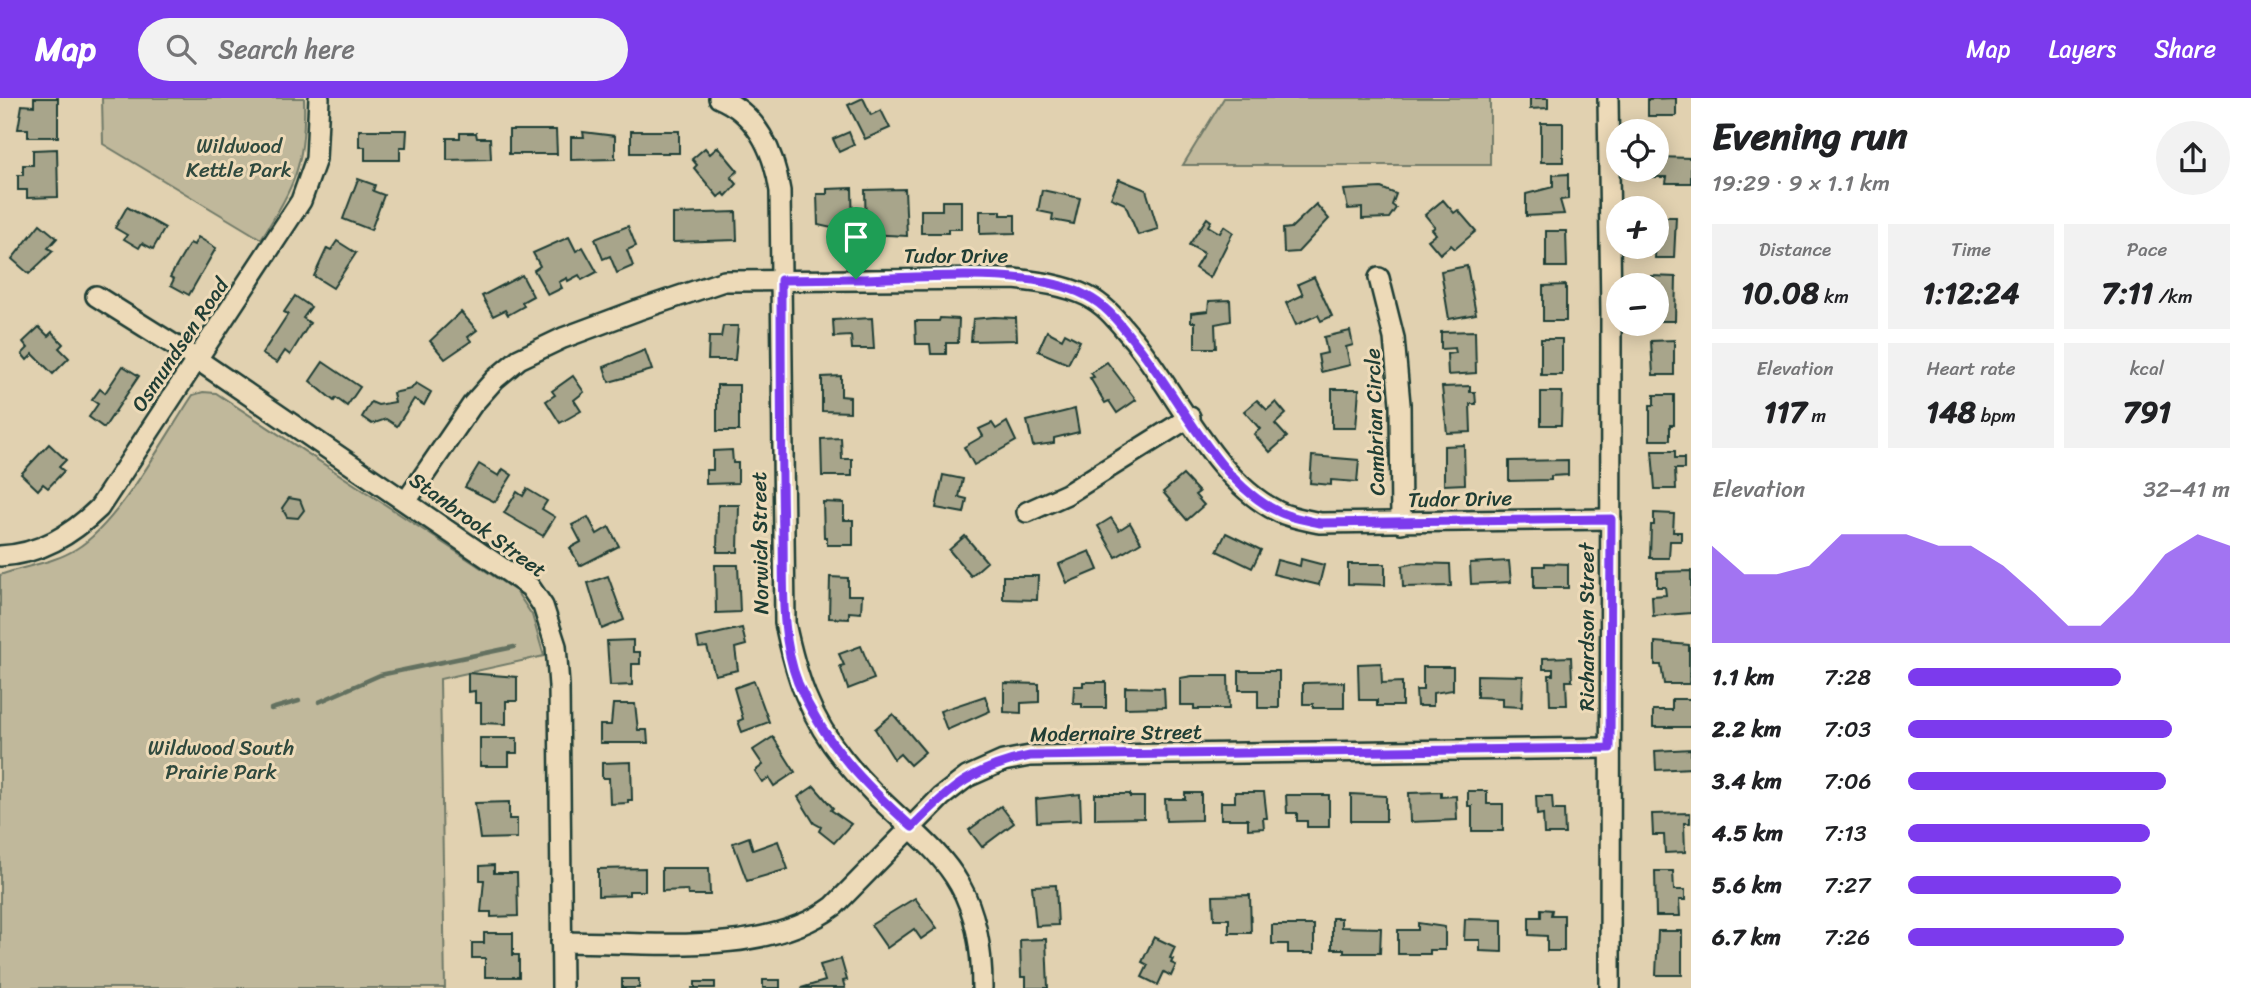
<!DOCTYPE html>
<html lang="en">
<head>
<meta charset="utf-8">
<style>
  :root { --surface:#fff; --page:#f2f2f2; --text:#202124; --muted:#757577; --accent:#7c3aed }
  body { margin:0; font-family:Sriracha,sans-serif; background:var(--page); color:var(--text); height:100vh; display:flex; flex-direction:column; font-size:26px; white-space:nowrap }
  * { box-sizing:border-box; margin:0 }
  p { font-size:23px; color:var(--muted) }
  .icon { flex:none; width:38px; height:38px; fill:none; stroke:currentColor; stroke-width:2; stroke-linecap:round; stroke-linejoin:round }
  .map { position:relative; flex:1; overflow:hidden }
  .drawer { display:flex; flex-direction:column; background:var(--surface); width:560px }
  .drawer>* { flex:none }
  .buttons { position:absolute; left:1606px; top:21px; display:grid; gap:14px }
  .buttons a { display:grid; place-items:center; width:63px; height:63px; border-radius:50%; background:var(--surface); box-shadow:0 4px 18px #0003; font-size:35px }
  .pin { position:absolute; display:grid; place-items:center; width:60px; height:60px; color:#fff; margin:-72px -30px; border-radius:50% 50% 50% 0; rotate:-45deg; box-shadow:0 0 7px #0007 }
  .pin .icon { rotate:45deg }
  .round { display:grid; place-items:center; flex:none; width:74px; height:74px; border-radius:37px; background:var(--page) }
  .overview { display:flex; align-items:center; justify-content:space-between; height:119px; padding:0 21px }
  h1 { font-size:38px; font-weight:700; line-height:52px }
  .figures { display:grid; grid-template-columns:repeat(3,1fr); gap:10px; height:119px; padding:7px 21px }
  .figures div { display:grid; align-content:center; border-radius:0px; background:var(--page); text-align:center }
  .figures b { font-size:30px; font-weight:700 }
  .figures small { font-size:19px; font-weight:400 }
  .figures p { font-size:19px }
  .chart { height:196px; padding:14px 21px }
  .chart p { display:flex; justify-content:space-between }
  .chart svg { width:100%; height:126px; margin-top:7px; fill:var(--accent); opacity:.7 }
  ul { padding:0 21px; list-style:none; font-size:23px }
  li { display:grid; grid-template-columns:112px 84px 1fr; align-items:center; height:52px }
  li i { height:18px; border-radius:9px; background:var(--accent) }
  header { display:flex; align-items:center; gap:42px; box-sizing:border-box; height:98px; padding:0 35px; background:var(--accent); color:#fff }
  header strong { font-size:33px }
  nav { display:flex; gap:38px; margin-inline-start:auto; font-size:24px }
  .search { width:490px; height:63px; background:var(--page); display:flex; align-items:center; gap:18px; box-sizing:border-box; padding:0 24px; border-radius:38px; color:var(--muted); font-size:26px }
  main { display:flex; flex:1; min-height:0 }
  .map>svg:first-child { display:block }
  .green { fill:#c0b89b; stroke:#707a68; stroke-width:2 }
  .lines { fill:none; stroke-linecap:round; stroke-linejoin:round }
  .stream { stroke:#637160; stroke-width:4.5 }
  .building { fill:#a8a58b; stroke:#1f3d34; stroke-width:2 }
  .minor-casing { stroke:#1f3d34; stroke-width:24 }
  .minor { stroke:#eddab8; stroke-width:19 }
  .route-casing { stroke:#fff; stroke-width:14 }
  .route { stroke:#7c3aed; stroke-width:9 }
  .labels { text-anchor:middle; stroke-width:6; stroke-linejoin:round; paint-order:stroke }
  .park-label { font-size:21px; fill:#2f493e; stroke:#eddab8 }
  .street-label { font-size:21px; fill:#1f3d34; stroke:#eddab8 }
</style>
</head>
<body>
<header>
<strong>Map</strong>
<div class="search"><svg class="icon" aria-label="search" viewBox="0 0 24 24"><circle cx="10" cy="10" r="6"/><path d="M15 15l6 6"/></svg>Search here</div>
<nav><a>Map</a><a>Layers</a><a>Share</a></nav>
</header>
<main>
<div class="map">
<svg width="1691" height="890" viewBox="0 0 1691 890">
  <rect width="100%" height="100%" fill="#e1d1b0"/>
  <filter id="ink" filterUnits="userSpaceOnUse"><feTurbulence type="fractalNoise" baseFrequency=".0143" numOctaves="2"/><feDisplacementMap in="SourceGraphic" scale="14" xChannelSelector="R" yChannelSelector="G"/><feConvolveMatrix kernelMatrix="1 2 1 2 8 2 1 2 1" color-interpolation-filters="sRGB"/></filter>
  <g filter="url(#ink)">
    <g class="green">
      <path d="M102,0H304C306,66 295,87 261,141L103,46Z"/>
      <path d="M1224,0H1490V67H1183Z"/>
      <path d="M203,294L216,295L516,493L532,517L544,558L440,581L445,890H0V477C26,467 52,466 76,451C118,426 165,339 193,297Z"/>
    </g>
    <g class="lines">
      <g class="stream">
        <path d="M319,604L380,577L514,549"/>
        <path d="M271,611L299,603"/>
      </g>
    </g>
    <g class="building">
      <path d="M34,0H58V39H28V31H18L22,7L34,8Z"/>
      <path d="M863,0L871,17L881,12L890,30L865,41L848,7Z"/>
      <path d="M1530,0H1548V10L1530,11Z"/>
      <path d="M1676,0V18H1648V1Z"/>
      <rect x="1541" y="25" width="22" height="39"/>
      <path d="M359,32H407L406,49H400V62H365V49H359Z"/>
      <path d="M509,32H556L557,56H509Z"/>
      <rect x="631" y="33" width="48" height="22"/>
      <path d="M583,34L615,38V61L571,62V39H584Z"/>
      <path d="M849,34L854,47L839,54L833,41Z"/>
      <path d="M460,35H476L477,40H490L491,61L447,62V40H460Z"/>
      <path d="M718,49L738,73L731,79L737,86L726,98L723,95L718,99L694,70L697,67L692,61L705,50L710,56Z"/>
      <path d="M57,51L58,99L27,100V92H18V77H23V67H33V52Z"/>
      <path d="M1657,59L1691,60V85H1666L1667,79H1651V72H1657Z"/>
      <path d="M1568,76V101L1560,102L1564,116L1526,118V96L1553,89V77Z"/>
      <path d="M358,81L375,87L373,93L384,97L371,132L343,121Z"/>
      <path d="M1119,81L1146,92L1158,131L1138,137L1125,106L1111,100Z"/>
      <path d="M852,90L853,136L832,137V130L818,127L817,96H827V91Z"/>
      <path d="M1381,90L1396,96L1392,107L1396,110L1389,120L1362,121V110L1348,111L1344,92Z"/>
      <path d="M905,91L907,138L866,136L865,92Z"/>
      <path d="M1042,92L1080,100L1074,126L1052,122L1053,116L1038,113Z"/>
      <path d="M1443,102L1454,115L1458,112L1476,133L1455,151L1451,147L1440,156L1428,142L1436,136L1432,131L1435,129L1425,117Z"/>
      <path d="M942,103H961V131H948V135H921V112H942Z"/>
      <path d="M1316,106L1329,121L1298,154L1284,155L1283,131L1291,130Z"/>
      <path d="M127,109L165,130L153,151L142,145L139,150L124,141L127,137L115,130Z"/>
      <path d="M980,113H1001V117H1015V135L980,136Z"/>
      <path d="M736,114L737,142L673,144V116Z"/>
      <path d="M1657,119H1676L1674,160H1655Z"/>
      <path d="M1207,120L1211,123L1208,128L1220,135L1224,128L1233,134L1210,180L1195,170L1204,155L1189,147Z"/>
      <path d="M40,126L57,140L48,150L53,153L29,176L12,161Z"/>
      <path d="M628,128L636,148L627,152L633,168L617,175L610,158L603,161L595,141Z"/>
      <path d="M1546,133H1566L1567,169H1546Z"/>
      <path d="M198,139L216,150L189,197L171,187L174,181L170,179L190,145L194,147Z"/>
      <path d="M569,139L576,153L583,149L597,174L582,182L579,177L568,183L567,180L559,184L562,190L548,197L534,172L540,168L533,155Z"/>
      <path d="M337,143L356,155L333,190L314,178L327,150L331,152Z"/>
      <path d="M1467,168L1476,216L1449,221L1441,173Z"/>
      <path d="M522,177L533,198L522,204L524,208L508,217L505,212L493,218L482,198Z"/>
      <path d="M1651,178L1676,179L1675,223H1657V187H1651Z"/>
      <path d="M1314,179L1332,218L1321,223L1318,217L1296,227L1286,205L1303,197L1298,186Z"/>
      <path d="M1566,187V223H1543V188Z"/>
      <path d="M295,198L311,209L303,220L310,225L290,257L285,253L277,265L262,256L288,216L284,214Z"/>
      <path d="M1230,202L1231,223L1215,226L1216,250H1195V224H1191V215L1208,213L1209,203Z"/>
      <path d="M461,214L477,232L468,239L471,243L445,261L430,243Z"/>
      <path d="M994,219L1016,220L1017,242L971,243L973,221Z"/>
      <path d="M872,220L874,251H852L851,238L834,239L833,222Z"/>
      <path d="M940,220L959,221L958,245H946V256H931L930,246H916L915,223H939Z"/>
      <path d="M723,228H738L735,262H708L709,239H721Z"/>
      <path d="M39,229L48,238L52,234L63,246L59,250L69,260L53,276L33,256L27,262L22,256L28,250L23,244Z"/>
      <path d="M1047,233L1062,241L1065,235L1080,243L1068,266L1038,253Z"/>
      <path d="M1350,233L1353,247L1346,249L1350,267L1321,274L1318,257L1327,255L1324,239Z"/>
      <path d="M1475,233L1476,275L1448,277L1447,256L1456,255L1455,250L1441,251V234Z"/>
      <rect x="1541" y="241" width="21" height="36"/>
      <path d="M1674,242V277H1653L1651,243Z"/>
      <path d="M645,252L652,272L609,284L604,269Z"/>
      <path d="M323,264L360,289L347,308L336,300L334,303L310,283Z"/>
      <path d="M1107,264L1136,302L1117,315L1109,303L1105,305L1090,280L1094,279L1091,275Z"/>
      <path d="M123,268L139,278L104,330L89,319L98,306L92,302L100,291L105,295Z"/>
      <path d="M573,278L584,294L574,302L581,313L560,325L546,303L555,297L552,293Z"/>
      <path d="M841,278V298L850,299V314L822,313V279Z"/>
      <path d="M416,285L431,294L424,307L414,301L397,328L386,321L372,326L362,319L371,304L378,307L395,304L393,295L411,291Z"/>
      <rect x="717" y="287" width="22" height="46"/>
      <path d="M1470,288V294H1475L1476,306H1470L1471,334L1447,335L1442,289Z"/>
      <path d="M1332,291H1359L1356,330H1332Z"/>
      <path d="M1541,294H1562L1561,327H1541Z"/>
      <path d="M1654,297H1674V327H1670V342H1650V307H1654Z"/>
      <path d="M1257,302L1267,312L1276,304L1286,316L1275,326L1287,339L1270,354L1254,336L1260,331L1244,313Z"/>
      <path d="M1075,311L1079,334L1054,340V345L1033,348L1027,323Z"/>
      <path d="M1007,324L1016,343L974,367L964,349L983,338L979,331L992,325L996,331Z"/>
      <path d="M841,340L842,361H852V378H822L821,341Z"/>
      <path d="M49,346L66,362L59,369L64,373L48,390L43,386L38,392L21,376Z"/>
      <path d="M1464,347L1465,386L1444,387V348Z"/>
      <path d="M732,352L733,365H738V385L706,386V372H713V353Z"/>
      <path d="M1652,353H1675V360H1684V371H1675L1676,391H1655Z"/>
      <path d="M1312,358L1359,362L1357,384L1331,382V387L1310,385Z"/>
      <path d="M1568,362V377L1551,378V382L1509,383V363Z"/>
      <path d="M479,366L499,378L503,371L512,377L495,404L465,389Z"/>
      <path d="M943,377L963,381L959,399L967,401L964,415L936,410Z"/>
      <path d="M1183,377L1199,394L1195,397L1204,407L1187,422L1163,394Z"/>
      <path d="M527,391L547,403L542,411L555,419L543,438L504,415L517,394L523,398Z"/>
      <path d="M289,400L300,402L304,412L298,420L287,419L282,410Z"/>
      <path d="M823,404L844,405V422H853V447H827V439H824Z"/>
      <path d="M718,407H739L738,454H717Z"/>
      <path d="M1654,415L1674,416L1673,434H1681V443H1670L1669,460H1650L1651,427H1654Z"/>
      <path d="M588,419L597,436L609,429L619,448L580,468L570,450L581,444L572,427Z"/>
      <path d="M1111,420L1119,432L1130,425L1141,444L1116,459L1098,428Z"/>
      <path d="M1226,435L1261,452L1252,470L1217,453Z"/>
      <path d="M965,438L987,464L971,478L949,452Z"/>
      <path d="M1090,453L1098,472L1067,485L1059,466Z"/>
      <path d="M1301,461L1324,467L1319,487L1273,476L1277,462L1300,468Z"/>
      <path d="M1509,463L1511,484L1471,486L1470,465Z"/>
      <path d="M1414,465L1450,466L1451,488L1403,489L1402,468Z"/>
      <path d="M1545,465L1568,466V490H1534V468H1545Z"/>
      <path d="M1348,466H1385V487L1348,486Z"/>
      <path d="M715,467H738L740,514L716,515Z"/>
      <path d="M1691,473V515L1653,518L1652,498L1666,497L1665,489H1657V474Z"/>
      <path d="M608,478L624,522L602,531L588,485Z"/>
      <path d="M1003,478H1038L1037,502L1003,501Z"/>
      <path d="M830,479L848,480V497H862L861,515L849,514V521L829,520Z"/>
      <path d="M742,530L746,547L735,550L738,572L715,577L707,549L699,550L697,540Z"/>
      <path d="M633,542V554H640V566H632V587L610,588L607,543Z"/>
      <path d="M1655,544L1689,547V586H1664L1661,567H1655Z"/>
      <path d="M861,548L874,581L848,591L840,568L844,567L839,556Z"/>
      <path d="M1571,559L1572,583H1566L1567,607H1550L1549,577H1553V571H1543V560Z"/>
      <path d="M1381,565L1382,585L1402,584V608H1377V602H1359L1358,566Z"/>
      <path d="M1423,569H1453V592L1433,595V608H1417L1416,592H1423Z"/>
      <path d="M1239,573H1279V610H1258V592H1239Z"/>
      <path d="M468,575L517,579V603H506V626L481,625V605H475V593L468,594Z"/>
      <path d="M1477,577L1523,578L1522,609L1502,608V600L1477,599Z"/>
      <path d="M1192,578H1228L1229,611H1194V607H1180V580Z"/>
      <path d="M754,583L769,624L742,634L738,623L743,621L734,590Z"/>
      <path d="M1083,584H1106V610H1082V606H1073L1074,588H1083Z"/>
      <path d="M1344,584V610H1313V606H1303V585Z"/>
      <path d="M1004,585L1039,586V604L1021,605V615L1004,614Z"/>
      <path d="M1125,589L1164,590L1165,609L1125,610Z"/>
      <path d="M985,598L990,613L947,632L940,613Z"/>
      <path d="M1672,601H1691V629H1653V612H1672Z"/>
      <path d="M613,606H635L638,632H647L648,645H600V627H611Z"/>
      <path d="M893,616L925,654L910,667L900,656L894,661L875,631Z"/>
      <path d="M773,639L795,674L774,688L769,680L762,684L755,673L763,667L753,652Z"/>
      <path d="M480,640H517V655H509V668H480Z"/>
      <path d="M1691,651V670L1656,672L1655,653Z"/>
      <path d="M631,664L632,702H628V705L610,706L609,680H602V665Z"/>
      <path d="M814,688L833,710L831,712L851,726L834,745L819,733L821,729L814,725L798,699Z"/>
      <path d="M1468,693H1487V706H1503V733H1472V708H1468Z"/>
      <path d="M1235,694H1264L1267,720H1263L1264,730L1248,731V721H1221V704H1235Z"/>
      <path d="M1441,694V699L1456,698L1457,722L1410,724L1409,695Z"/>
      <path d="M1185,695H1201V722L1166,723L1165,701H1185Z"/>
      <path d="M1080,696L1081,722L1037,724L1036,701Z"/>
      <path d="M1095,696H1130V699H1144V720L1095,721Z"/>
      <path d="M1351,696L1386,698V723H1351Z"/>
      <path d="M1286,697H1329V729H1307V723H1297V715H1287Z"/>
      <path d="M1536,698H1552L1553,712H1564L1565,736H1544L1543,716L1537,717Z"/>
      <path d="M509,704V721H517V740L480,741L475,705Z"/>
      <path d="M1001,708L1014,725L982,749L969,732Z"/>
      <path d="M1690,715V725H1684L1685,754L1665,755L1664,737H1653L1652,716Z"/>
      <path d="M749,739L753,752L778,743L788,771L747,783L733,745Z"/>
      <path d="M494,767V775H517L518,818L491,819V814H481L484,782H480V768Z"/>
      <path d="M645,770V793H629V797L598,798V771Z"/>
      <path d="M662,770H709L710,797H688L687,792L662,793Z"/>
      <path d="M1655,773H1673L1674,792H1685V802H1679L1680,818H1656Z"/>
      <path d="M1056,787L1058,827L1036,828L1032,788Z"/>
      <path d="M1250,797L1251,835H1229V821H1214L1213,798Z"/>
      <path d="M915,800L937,830L921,841L914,831L887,850L871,827Z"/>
      <path d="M1541,811L1552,812L1551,817H1564V853H1547V838L1529,837V819H1541Z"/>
      <path d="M1332,820H1341V829L1381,830L1380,855H1344V851H1332Z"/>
      <path d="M1465,821L1502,822V854L1480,853V842H1464Z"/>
      <path d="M1418,825L1445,829V852H1430V856H1398V832H1418Z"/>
      <path d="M1272,827H1314V855H1288V846H1272Z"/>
      <path d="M1658,833H1682V877H1656Z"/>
      <path d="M484,835H513V857H519V879H485V860H472V845H484Z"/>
      <path d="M1154,839L1175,849L1170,860L1173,861L1171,865L1176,867L1171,878L1164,874L1158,887L1142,879L1148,867L1142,864Z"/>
      <path d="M1046,841L1048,890H1026V879H1021L1020,842Z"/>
      <path d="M841,861L847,882L843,883L845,890H801L825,883L820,867Z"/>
      <rect x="622" y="881" width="17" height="9"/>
      <rect x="763" y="882" width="17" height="8"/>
      <path d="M695,884H715V890H691H695Z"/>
    </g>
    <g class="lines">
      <g class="minor-casing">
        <g id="minor">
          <path d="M719,0C757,16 774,54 780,93L785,525C796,577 809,619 844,662C915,750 982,756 982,890"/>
          <path d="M1608,0L1611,214L1610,890"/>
          <path d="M1379,180L1394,240L1400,306L1401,425"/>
          <path d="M96,198L198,262L530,489L543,508L556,548L559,588L562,890"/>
          <path d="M407,402L472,307L495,281L519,261L563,240L638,212L724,183L1014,181C1039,184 1064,187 1087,198C1106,207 1119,225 1133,241C1177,295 1215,384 1279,414C1291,420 1307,422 1320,425L1611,421"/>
          <path d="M1027,414L1067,396L1190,319"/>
          <path d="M0,458C40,456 71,437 99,410L301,103L316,61L319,0"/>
          <path d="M561,844C645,844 765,860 834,808L941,699L967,679L1003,663L1030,658L1610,650"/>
        </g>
      </g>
      <use href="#minor" class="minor"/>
    </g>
  </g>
  <g class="lines" filter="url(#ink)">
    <g class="route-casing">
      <path id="route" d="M856,181C920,180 1030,168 1087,198C1107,208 1119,225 1133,242C1178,295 1215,384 1279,414C1291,420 1307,422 1320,425L1611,421L1610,650L1030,658C975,669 951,689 912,729C865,687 823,644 798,585C780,539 784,486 783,437C781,352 781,267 781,182Z"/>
    </g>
    <use href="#route" class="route"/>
  </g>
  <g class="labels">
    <g class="park-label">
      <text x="239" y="55">Wildwood<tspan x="239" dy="24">Kettle Park</tspan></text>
      <text x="221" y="657">Wildwood South<tspan x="221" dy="24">Prairie Park</tspan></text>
    </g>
    <g class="street-label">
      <text x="956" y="165">Tudor Drive</text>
      <text transform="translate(180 247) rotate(-56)" y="7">Osmundsen Road</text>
      <text transform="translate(1375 324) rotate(-92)" y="7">Cambrian Circle</text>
      <text transform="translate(1460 401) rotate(-1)" y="7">Tudor Drive</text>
      <text transform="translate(478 427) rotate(36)" y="7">Stanbrook Street</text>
      <text transform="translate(760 445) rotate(-91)" y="7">Norwich Street</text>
      <text transform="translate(1587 529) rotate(-90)" y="7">Richardson Street</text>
      <text transform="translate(1116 635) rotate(-1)" y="7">Modernaire Street</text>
    </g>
  </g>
</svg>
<div class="buttons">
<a><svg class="icon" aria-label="locate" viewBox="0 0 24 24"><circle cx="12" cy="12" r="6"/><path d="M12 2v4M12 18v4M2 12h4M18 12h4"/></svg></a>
<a>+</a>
<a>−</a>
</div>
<div class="pin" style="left:856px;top:181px;background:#1e9e55"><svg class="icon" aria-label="arrive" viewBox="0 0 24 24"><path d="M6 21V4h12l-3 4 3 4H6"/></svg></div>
</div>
<section class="drawer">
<div class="overview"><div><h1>Evening run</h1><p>19:29 · 9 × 1.1 km</p></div><a class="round"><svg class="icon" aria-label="share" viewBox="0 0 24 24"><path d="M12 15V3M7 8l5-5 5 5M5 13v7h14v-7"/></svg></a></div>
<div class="figures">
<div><p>Distance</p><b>10.08<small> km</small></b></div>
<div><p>Time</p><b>1:12:24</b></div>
<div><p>Pace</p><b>7:11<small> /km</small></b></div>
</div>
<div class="figures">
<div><p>Elevation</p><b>117<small> m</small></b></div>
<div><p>Heart rate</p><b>148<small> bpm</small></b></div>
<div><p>kcal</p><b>791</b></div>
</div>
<div class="chart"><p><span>Elevation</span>32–41 m</p>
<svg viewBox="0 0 160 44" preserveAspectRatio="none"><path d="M0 44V10L10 20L20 20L30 17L40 6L50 6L60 6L70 10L80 10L90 17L100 27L110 38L120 38L130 27L140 13L150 6L160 10V44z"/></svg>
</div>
<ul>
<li><b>1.1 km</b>7:28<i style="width:66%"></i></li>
<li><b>2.2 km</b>7:03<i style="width:82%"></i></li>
<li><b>3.4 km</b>7:06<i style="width:80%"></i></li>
<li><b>4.5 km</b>7:13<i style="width:75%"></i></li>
<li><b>5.6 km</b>7:27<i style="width:66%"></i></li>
<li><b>6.7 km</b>7:26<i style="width:67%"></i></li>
</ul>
</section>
</main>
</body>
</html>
